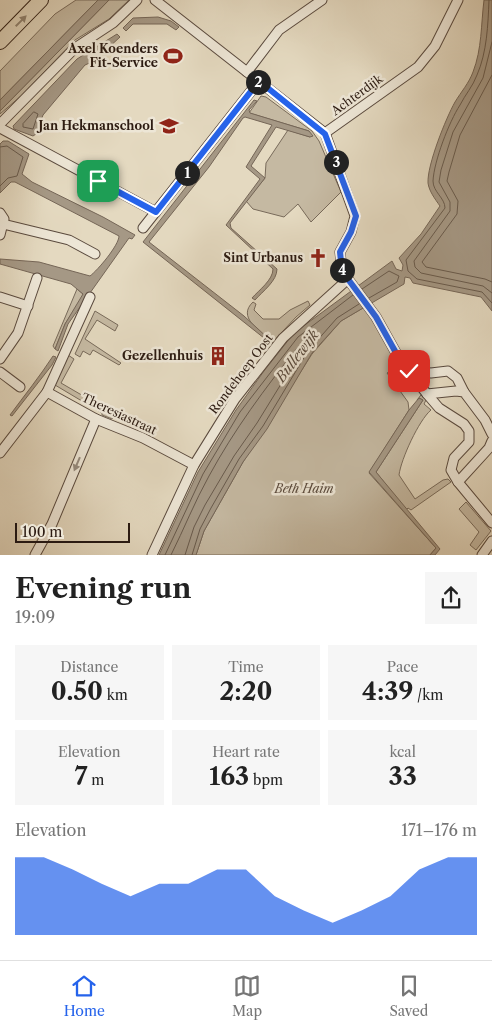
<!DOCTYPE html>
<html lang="en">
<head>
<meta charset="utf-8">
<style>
  :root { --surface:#fff; --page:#f6f6f6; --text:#222; --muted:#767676; --line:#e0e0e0; --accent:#2563eb }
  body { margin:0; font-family:"Libre Caslon Text",serif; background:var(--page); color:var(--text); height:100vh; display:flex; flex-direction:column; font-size:19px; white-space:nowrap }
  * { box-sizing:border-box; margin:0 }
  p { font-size:16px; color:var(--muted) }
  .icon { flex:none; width:28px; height:28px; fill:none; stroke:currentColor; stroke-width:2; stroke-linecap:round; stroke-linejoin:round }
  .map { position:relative; height:555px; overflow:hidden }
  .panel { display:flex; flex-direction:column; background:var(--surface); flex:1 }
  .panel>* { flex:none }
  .scale { position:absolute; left:15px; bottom:12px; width:115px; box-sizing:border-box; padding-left:5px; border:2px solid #2c1b12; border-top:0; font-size:14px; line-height:18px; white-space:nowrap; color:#2c1b12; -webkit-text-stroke:4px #ede6d6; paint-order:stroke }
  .pin { position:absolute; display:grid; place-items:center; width:42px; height:42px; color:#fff; margin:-21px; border-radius:10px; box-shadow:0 2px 8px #0006 }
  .km { position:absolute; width:25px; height:25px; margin:-12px; border-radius:50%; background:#222; color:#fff; font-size:14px; line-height:25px; text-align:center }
  .round { display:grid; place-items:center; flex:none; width:52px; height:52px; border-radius:0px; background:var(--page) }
  .summary { display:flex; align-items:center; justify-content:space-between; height:85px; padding:0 15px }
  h1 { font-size:28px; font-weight:700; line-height:38px }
  .figures { display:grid; grid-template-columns:repeat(3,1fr); gap:8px; height:85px; padding:5px 15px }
  .figures div { display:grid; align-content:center; border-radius:0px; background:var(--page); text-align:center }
  .figures b { font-size:25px; font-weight:700 }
  .figures small { font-size:14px; font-weight:400 }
  .figures p { font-size:14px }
  .chart { height:140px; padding:10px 15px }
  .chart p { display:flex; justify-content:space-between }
  .chart svg { width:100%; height:90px; margin-top:5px; fill:var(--accent); opacity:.7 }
  .tabs { display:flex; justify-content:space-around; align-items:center; height:70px; border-top:1px solid var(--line); background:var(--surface); font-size:14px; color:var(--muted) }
  .tabs a { display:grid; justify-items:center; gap:2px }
  .tabs .on { color:var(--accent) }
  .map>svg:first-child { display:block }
  .green { fill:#c5b9a2; stroke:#786a5a }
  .water { fill:#a59885; stroke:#756657 }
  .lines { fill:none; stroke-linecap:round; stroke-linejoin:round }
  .shore { stroke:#685a4c; stroke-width:1 }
  .minor-casing { stroke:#5a4a3e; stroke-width:11 }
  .highway-casing { stroke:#2c1b12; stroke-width:16 }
  .minor { stroke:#ede6d6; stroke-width:9 }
  .highway { stroke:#e4d9c0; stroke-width:14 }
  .oneway { fill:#918472 }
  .oneway2 { fill:#968b7e }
  .route-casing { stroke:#fff; stroke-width:10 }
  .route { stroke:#2563eb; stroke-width:6 }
  .labels { text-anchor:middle; stroke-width:5; stroke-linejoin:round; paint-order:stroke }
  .poi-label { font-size:12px; font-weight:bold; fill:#2c1b12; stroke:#ede6d6; text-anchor:end }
  .street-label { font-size:12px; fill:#2c1b12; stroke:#ede6d6 }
  .park-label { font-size:12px; font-style:italic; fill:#5a4a3d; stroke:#ede6d6 }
  .water-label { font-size:14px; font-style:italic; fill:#5c4d40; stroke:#ede6d6 }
</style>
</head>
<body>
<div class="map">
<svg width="492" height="555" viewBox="0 0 492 555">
  <rect width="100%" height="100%" fill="#e4d9c0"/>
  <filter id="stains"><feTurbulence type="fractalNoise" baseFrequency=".004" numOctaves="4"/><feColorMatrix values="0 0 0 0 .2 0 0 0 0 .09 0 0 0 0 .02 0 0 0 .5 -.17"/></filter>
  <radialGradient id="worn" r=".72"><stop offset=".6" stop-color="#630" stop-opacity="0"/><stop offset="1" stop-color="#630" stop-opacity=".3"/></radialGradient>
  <g class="green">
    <path d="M76,0H98L0,100V71L55,14Z"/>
    <path d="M109,0H129L109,19L75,40L21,96L0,114V111Z"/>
    <path d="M261,96L266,97L312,131L319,141L341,192L311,222L298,204L284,217L253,209L246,201L265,178L266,163L288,130L310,137L309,131L249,113Z"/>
    <path d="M77,289L83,294L82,298L65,324L55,349L53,346Z"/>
    <path d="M308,301L310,305L296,317L271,344L270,340C259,330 237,317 253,302L256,304L254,310L263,319H279L290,310Z"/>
    <path d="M363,308L373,318L400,365L387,373L408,402L409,410L369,473L436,548L430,555H196L204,531L243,462L312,354L341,321Z"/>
    <path d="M95,311L118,325L115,331L97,320L85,339L121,363L119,365L93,350L90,355L83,351L80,357L75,354Z"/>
    <path d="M68,355L74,359L61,383L116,415L112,419L102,415V413L55,385Z"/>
    <path d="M421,395L426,400L424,404L431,410C419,420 401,459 399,475L415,499L443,480L448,479L451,482L411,510L408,508L406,510L376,472L423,400L419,398L417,400Z"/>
    <path d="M466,502L491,531L476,550L470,545L479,532L459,509Z"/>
  </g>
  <g class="water">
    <path d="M98,0H109L0,111V100Z"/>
    <path d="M484,0H492V311L481,297L413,283L410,278L405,277L404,284L341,321L312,353L267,429L243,462L204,531L196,555H159L198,472L236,410L264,371L294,333L392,261L396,269L402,271L403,265L399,258L421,234L440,206C435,199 429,191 428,183C427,165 446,118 455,102C461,92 469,83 473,72C482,49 481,24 484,0Z"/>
    <path d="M158,17L171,21L179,27L176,30L167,24H133L126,31L123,28L133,18Z"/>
    <path d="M117,34L120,37L94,61L85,65L43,115L36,134L33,136L14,129L13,126L77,59Z"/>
    <path d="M254,100L257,101L249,110L250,113L309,131L313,136L310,137L276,127L251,166L265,178L230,223L231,228L277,269C277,281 263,291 255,300L252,298C259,290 273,280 273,269L226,225L260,179L246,167L272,125L245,117L243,118L209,167L149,242L244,316L270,340L269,342L143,242Z"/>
    <path d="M3,141H8L29,154L22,174L32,182L103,217L135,235L132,239L129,238L68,324L58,351L55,349L65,324L83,294L71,284L0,264V259L39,262L90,276C98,270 119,245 119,236L15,182H11L0,193V144Z"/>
    <path d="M53,356L56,357L52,365L12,416L10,415C24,396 40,376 53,356Z"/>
    <path d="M419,398L423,400L376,472L440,549L435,555H430L436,548L369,472L409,410Z"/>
  </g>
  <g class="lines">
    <g class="shore">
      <path d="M489,0C488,25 487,52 477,75C473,86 465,95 460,105C449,122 434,161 433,181C433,192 445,198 445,208L406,260L408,271L417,279L482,292L492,303"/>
      <path d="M492,42L483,78L453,132L441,170L439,182L450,202V211L414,261L415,267L421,273L483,286L492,293"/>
      <path d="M492,75L460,135L449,172L447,181L458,201L457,214L422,262L426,267L485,279L492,282"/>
      <path d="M34,112L38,114L33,129L23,127V124Z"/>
      <path d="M0,147L7,146L23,157L17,176L8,178L0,186"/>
      <path d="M362,289L389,271L399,276L397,282L369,298"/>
      <path d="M165,555L203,474L240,412L298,337L353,295"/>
      <path d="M171,555C184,529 195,501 209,476C234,430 265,388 298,347L301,346L302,350L257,423L234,456L205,505L194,527L185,555"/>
      <path d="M192,555L200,529L211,508L239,459L263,426L308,351L337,318L359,304"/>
    </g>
    <g class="minor-casing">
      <g id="minor">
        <path d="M155,0L325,133"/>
        <path d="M247,72L279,30L322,0"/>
        <path d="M0,124L75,48L113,23L137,0"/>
        <path d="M0,128L156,212"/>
        <path d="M325,133L355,216L351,232L340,252L342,271L376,317L400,360L427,394L439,408L464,424L469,431V442L454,458L451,470L458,482L492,523"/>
        <path d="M325,133L418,67L435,46L458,0"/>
        <path d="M0,213L4,219L0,235"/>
        <path d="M3,224L69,240L95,254"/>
        <path d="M143,228L259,81"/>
        <path d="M0,297L28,306"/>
        <path d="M0,359L18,333L37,278"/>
        <path d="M409,371L431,373L448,371L457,378L464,392"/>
        <path d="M0,372L20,387"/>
        <path d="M47,392L96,419L143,438L194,465"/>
        <path d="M427,394L456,391L464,392L485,420L492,434"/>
        <path d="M0,453L47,392L90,297"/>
        <path d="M458,482L489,448L492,441"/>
        <path d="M35,555L52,524L96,419"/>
        <path d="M152,555L194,465L235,399L283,338L347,280"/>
        <path d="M482,555L492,541"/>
      </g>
    </g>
    <g class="highway-casing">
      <path id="highway" d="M0,42L41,0"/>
    </g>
    <use href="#minor" class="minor"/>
    <use href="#highway" class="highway"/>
  </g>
  <defs><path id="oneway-solid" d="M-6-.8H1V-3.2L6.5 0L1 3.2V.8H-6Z" transform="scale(1.25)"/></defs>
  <use class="oneway" href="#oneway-solid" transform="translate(21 21) rotate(-45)"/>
  <use class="oneway2" href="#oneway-solid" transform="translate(77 464) rotate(113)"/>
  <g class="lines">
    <g class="route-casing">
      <path id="route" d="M98,181L156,212L259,81L325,134L356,216L351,232L340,252L342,271L376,317L400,360L409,371"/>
    </g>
    <use href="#route" class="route"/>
  </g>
  <defs>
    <g id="stadium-bare" transform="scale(1.5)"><path d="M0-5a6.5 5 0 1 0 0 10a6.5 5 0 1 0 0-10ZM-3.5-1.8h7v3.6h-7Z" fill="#8f2418" stroke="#ede6d6" stroke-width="2.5" paint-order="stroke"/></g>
    <g id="school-bare" transform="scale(1.5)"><path d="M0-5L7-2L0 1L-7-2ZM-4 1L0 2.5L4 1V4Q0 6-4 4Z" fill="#8f2418" stroke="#ede6d6" stroke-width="2.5" paint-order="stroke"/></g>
    <g id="church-bare" transform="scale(1.5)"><path d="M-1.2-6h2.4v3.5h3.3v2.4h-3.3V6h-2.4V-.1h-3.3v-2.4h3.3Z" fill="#8f2418" stroke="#ede6d6" stroke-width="2.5" paint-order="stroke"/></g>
    <g id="building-bare" transform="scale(1.5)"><path d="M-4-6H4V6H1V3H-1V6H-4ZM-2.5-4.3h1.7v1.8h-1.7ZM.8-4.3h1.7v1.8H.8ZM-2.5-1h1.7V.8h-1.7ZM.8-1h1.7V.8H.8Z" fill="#8f2418" stroke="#ede6d6" stroke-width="2.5" paint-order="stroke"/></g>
  </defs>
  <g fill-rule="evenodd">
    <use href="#stadium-bare" x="173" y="56"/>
    <use href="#school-bare" x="169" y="126"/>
    <use href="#church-bare" x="318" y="258"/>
    <use href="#building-bare" x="218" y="356"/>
  </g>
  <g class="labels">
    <g class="poi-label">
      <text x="158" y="53">Axel Koenders<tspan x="158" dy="14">Fit-Service</tspan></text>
      <text x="154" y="130">Jan Hekmanschool</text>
      <text x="303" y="262">Sint Urbanus</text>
      <text x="203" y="360">Gezellenhuis</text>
    </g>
    <g class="street-label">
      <text transform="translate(357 95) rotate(-36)" y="4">Achterdijk</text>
      <text transform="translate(241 374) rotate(-53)" y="4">Rondehoep Oost</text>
      <text transform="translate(119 414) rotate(25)" y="4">Theresiastraat</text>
    </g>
    <g class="park-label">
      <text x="304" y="493">Beth Haim</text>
    </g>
    <g class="water-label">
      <text transform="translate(297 356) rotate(-53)" y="5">Bullewijk</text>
    </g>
  </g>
  <rect width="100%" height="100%" filter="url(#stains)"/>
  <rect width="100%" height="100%" fill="url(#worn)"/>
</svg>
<div class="scale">100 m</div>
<div class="pin" style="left:98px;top:181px;background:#1e9e55"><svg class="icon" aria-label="arrive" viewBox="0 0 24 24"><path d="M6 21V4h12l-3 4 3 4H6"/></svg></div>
<div class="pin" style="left:409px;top:371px;background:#d93025"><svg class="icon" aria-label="check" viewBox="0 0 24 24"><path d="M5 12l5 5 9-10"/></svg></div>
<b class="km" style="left:187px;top:173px">1</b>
<b class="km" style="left:258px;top:82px">2</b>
<b class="km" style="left:336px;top:162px">3</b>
<b class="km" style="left:342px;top:270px">4</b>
</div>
<section class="panel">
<div class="summary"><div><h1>Evening run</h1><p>19:09</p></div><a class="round"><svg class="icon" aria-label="share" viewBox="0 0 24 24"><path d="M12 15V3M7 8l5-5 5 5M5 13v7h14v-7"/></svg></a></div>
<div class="figures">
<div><p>Distance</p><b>0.50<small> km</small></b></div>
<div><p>Time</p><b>2:20</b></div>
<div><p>Pace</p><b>4:39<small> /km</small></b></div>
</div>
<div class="figures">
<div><p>Elevation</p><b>7<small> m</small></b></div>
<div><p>Heart rate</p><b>163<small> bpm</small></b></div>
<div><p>kcal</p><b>33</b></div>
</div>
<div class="chart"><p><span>Elevation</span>171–176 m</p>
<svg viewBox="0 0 160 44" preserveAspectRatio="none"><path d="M0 44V6L10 6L20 12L30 19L40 25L50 19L60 19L70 12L80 12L90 25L100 32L110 38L120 32L130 25L140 12L150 6L160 6V44z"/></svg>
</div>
</section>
<nav class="tabs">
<a class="on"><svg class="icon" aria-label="home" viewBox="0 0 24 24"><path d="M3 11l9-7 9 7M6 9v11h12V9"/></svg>Home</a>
<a><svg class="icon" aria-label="map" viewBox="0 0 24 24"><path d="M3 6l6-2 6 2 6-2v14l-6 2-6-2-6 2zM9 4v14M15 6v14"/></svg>Map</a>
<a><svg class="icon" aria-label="saved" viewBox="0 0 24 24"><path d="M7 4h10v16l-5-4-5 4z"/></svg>Saved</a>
</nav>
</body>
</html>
